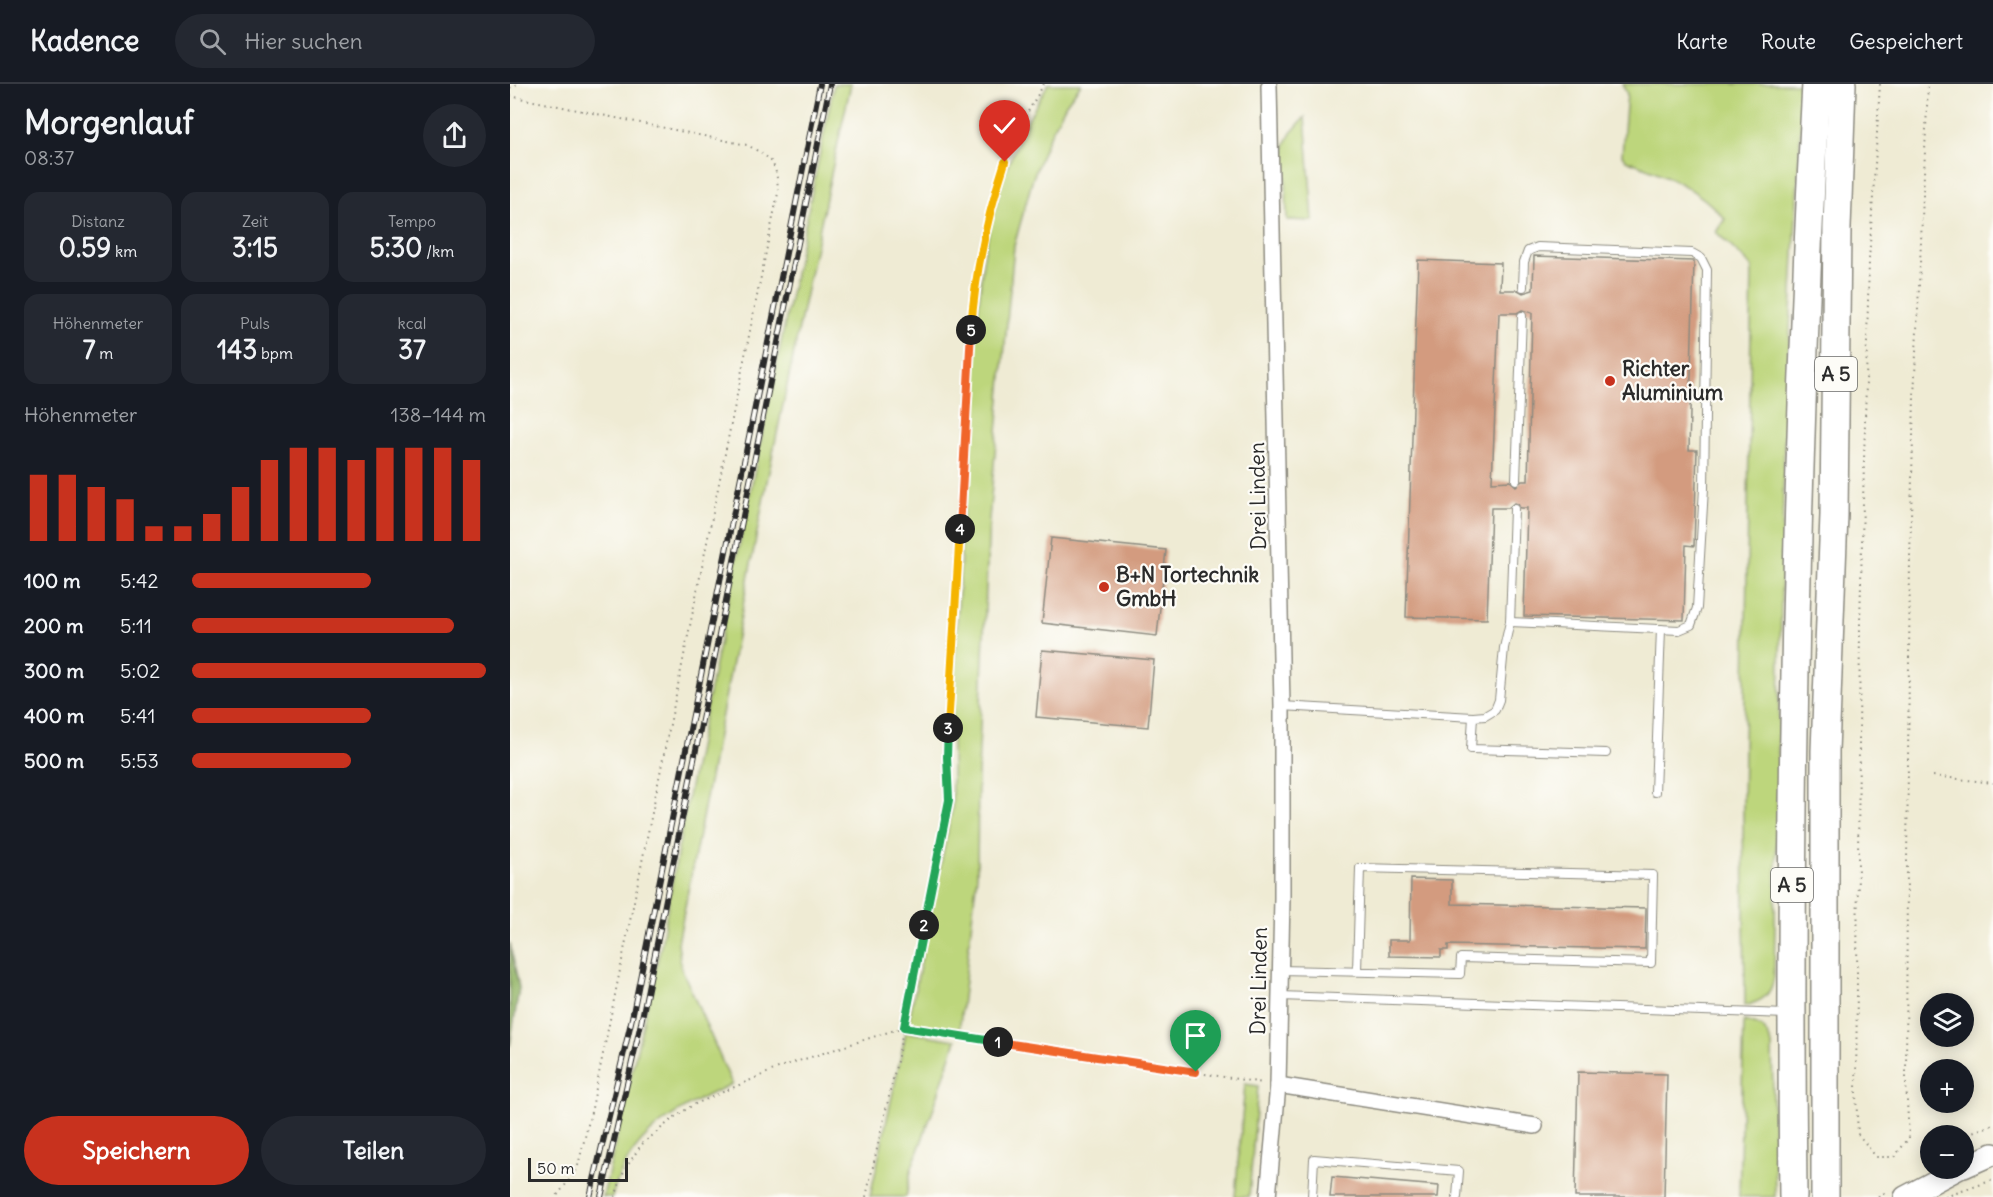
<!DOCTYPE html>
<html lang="de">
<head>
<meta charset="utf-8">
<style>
  :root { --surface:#171b24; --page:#242831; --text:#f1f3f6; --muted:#9ea1a6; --line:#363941; --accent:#c8321e }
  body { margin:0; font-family:Delius,sans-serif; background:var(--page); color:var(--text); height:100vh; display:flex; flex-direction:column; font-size:22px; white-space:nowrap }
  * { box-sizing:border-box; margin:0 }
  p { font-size:20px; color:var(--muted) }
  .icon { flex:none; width:33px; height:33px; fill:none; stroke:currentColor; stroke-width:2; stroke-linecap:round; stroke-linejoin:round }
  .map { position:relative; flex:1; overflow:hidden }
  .details { display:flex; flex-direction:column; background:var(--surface); width:510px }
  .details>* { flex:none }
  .fabs { position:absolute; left:1410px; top:909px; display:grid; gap:12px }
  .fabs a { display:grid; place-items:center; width:54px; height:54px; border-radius:50%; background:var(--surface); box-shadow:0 3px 15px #0003; font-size:30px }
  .scale { position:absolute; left:18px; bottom:15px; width:100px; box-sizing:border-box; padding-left:6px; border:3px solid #2b2b2b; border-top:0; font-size:16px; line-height:21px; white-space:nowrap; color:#2b2b2b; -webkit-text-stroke:4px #fdfcf7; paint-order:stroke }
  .pin { position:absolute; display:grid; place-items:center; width:51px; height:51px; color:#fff; margin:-62px -26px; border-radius:50% 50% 50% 0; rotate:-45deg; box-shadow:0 0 6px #0007 }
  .pin .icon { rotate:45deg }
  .km { position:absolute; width:30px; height:30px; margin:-15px; border-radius:50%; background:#222; color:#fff; font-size:16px; line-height:30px; text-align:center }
  .round { display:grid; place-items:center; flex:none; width:63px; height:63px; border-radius:32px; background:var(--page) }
  .head { display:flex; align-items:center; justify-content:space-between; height:102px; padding:0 24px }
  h1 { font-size:33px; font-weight:700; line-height:45px }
  .stats { display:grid; grid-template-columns:repeat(3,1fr); gap:9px; height:102px; padding:6px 24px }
  .stats div { display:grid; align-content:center; border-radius:15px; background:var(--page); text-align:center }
  .stats b { font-size:26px; font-weight:700 }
  .stats small { font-size:16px; font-weight:400 }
  .stats p { font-size:16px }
  .chart { height:168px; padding:12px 24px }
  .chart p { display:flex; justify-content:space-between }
  .chart svg { width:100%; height:108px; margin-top:6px; stroke:var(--accent); stroke-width:6 }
  .primary-button { display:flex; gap:12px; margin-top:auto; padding:12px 24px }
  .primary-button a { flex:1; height:69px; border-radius:36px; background:var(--accent); color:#fff; font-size:24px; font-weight:700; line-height:69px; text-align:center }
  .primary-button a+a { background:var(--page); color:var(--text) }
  ul { padding:0 24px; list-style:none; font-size:20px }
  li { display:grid; grid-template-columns:96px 72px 1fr; align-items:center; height:45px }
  li i { height:15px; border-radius:8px; background:var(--accent) }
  header { display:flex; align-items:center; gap:36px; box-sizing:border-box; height:84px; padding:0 30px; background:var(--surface); border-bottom:2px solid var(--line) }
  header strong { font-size:28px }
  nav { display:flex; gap:33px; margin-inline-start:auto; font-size:21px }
  .search { width:420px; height:54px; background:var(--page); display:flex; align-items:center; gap:15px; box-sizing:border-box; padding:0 21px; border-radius:33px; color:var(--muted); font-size:22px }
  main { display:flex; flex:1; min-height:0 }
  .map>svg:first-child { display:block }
  .green { fill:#bdd67b; stroke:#748053; stroke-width:1.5 }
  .forest { fill:#96b76b; stroke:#60714b; stroke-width:1.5 }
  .building { fill:#d39b7f; fill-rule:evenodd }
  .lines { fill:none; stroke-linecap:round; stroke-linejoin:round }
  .service-casing { stroke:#8d8b80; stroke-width:10 }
  .minor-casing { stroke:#8d8b80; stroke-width:18 }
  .secondary-casing { stroke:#8d8b80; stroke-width:24 }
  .motorway-casing { stroke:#8d8b80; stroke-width:30 }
  .path { stroke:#8d8b80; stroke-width:2; stroke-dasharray:1.5 4.5; stroke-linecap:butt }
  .service { stroke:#fff; stroke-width:8 }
  .minor { stroke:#fff; stroke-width:15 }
  .secondary { stroke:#fff; stroke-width:21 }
  .motorway { stroke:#fff; stroke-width:27 }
  .rail-casing { stroke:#2b2b2b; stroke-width:6 }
  .rail { stroke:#fdfcf7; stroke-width:4; stroke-dasharray:11; stroke-linecap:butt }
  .split-1-casing { stroke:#fff; stroke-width:12 }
  .split-2-casing { stroke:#fff; stroke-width:12 }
  .split-3-casing { stroke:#fff; stroke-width:12 }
  .split-4-casing { stroke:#fff; stroke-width:12 }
  .split-5-casing { stroke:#fff; stroke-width:12 }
  .split-6-casing { stroke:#fff; stroke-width:12 }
  .split-1 { stroke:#f0652b; stroke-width:8 }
  .split-2 { stroke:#22a559; stroke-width:8 }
  .split-3 { stroke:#22a559; stroke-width:8 }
  .split-4 { stroke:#f5b400; stroke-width:8 }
  .split-5 { stroke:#f0652b; stroke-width:8 }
  .split-6 { stroke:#f5b400; stroke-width:8 }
  .poi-dot { fill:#c8321e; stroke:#fdfcf7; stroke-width:2 }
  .labels { text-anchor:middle; stroke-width:4.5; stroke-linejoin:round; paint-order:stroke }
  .shield { fill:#fdfcf7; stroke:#6a6a68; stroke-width:1.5 }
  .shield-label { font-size:20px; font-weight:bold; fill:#2b2b2b }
  .poi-label { font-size:21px; font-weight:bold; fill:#2b2b2b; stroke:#fdfcf7; text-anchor:start }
  .street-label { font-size:21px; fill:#2b2b2b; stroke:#fdfcf7 }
</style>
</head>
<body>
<header>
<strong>Kadence</strong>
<div class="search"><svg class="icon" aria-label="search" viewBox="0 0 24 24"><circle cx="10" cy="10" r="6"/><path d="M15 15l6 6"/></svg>Hier suchen</div>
<nav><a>Karte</a><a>Route</a><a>Gespeichert</a></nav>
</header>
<main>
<section class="details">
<div class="head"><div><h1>Morgenlauf</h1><p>08:37</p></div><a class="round"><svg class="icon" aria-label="share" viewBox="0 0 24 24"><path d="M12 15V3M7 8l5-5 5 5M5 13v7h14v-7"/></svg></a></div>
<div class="stats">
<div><p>Distanz</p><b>0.59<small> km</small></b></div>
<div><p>Zeit</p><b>3:15</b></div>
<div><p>Tempo</p><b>5:30<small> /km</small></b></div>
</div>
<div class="stats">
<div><p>Höhenmeter</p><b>7<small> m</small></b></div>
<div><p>Puls</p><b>143<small> bpm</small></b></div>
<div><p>kcal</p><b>37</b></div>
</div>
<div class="chart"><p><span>Höhenmeter</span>138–144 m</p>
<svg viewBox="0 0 160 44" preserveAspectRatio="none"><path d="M5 44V17M15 44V17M25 44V22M35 44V27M45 44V38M55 44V38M65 44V33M75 44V22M85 44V11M95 44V6M105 44V6M115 44V11M125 44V6M135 44V6M145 44V6M155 44V11"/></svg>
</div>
<ul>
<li><b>100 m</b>5:42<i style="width:61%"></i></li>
<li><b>200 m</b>5:11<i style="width:89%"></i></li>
<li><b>300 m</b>5:02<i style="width:100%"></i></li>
<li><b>400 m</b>5:41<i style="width:61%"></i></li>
<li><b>500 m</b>5:53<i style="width:54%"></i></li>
</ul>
<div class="primary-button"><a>Speichern</a><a>Teilen</a></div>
</section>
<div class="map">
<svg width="1483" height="1113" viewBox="0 0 1483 1113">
  <rect width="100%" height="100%" fill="#fdfcf7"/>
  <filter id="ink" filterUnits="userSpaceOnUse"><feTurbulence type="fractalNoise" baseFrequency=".0167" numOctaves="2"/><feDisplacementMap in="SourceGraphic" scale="12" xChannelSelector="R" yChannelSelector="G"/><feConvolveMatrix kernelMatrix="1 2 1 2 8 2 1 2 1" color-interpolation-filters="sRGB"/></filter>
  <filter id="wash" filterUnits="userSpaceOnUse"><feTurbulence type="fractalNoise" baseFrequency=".008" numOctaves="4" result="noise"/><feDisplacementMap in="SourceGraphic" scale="24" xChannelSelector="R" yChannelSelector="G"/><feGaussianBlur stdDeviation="1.35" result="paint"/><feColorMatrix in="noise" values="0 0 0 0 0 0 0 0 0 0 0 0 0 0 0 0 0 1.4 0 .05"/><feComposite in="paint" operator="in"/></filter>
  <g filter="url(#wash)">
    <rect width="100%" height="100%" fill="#efebd4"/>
    <g class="green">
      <path d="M324,0H341L321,90L255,407L168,859L171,883L222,1000C167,1025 118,1050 102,1113H93L151,861L175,727Z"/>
      <path d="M538,0H571L556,20L537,57L523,94L504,162L479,435L468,688L467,791L449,949L407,942L401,938L400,931L442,725V625L460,315L473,177L481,136L494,90L517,37Z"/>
      <path d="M1112,0H1293L1274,361L1264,893C1261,912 1252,917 1235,922L1233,724L1242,183L1206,148L1215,135C1187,103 1156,91 1116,76L1112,71L1117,10Z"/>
      <path d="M795,33L803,137L777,136L775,61L781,49Z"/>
      <path d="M1234,937C1252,941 1255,944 1262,960L1265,1113H1229Z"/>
      <path d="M396,948L446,956L422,1029L401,1086L396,1113H360Z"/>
      <path d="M735,1000L748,1002L739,1113H725Z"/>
    </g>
    <path class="forest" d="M0,859L9,904L0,962Z"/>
    <g id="blocks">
      <g class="building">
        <path d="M1024,172L1184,177L1179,366H1187L1184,462L1176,461L1174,536L1014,532L1017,424H1010L1008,420L1004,419L998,424H981L977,535L896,533L908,176L991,179L990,206H1008L1013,209L1023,206ZM1012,226L1022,229L1018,397H1012L1006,402L1000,397L982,398L989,229H1007Z"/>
        <path d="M541,454L656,466L647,552L532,539Z"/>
        <path d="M532,566L644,576L638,643L526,633Z"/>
        <path d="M901,795L942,796V820L1136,824L1135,865L938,861V866H931V873L879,872V856H900Z"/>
        <path d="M1068,988L1157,990L1154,1113H1065Z"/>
        <path d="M822,1093L929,1102L928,1113H820Z"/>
      </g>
    </g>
  </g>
  <g filter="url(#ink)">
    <use href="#blocks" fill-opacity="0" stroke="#8d8b80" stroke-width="1.5"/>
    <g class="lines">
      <g class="service-casing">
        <g id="service">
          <path d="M1006,396L1012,232"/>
          <path d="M1000,538L1169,546L1181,541L1187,524L1194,404L1197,186L1191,174L1182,169L1028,163L1018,167L1014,178L1013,203"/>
          <path d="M772,622L963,633L975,632L985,626L989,616L994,564L1000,538L1004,425"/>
          <path d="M963,633L961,665L1096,669"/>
          <path d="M1145,708L1151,545"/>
          <path d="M770,886L950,890L951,874L1141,879L1143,791L850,784L847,887"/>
          <path d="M770,912L1278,930"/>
          <path d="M802,1113L804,1075L949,1087L947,1113"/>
        </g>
      </g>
      <g class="minor-casing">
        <g id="minor">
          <path d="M768,1001L1025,1042"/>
          <path d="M758,1113L768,1001L772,814V622L759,2"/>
        </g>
      </g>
      <g class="secondary-casing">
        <g id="secondary">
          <path d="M1454,1083L1483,1070"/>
          <path d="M1395,1113L1450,1084"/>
        </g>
      </g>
      <g class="motorway-casing">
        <g id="motorway">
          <path d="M1283,1113C1279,742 1286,370 1306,0"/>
          <path d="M1315,1113V667L1324,431L1327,144L1332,0"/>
        </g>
      </g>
      <g class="path">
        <path d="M1370,0L1359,177L1350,539L1346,1011L1348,1050L1366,1073H1384L1399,1054L1396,999L1397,779L1400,474L1404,314L1418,0"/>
        <path d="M0,4L7,0"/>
        <path d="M0,12L237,61C263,75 267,78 268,109L82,1024L67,1086L46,1113"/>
        <path d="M1423,692L1483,699"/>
        <path d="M1454,1055L1462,1048L1483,1041"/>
        <path d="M105,1113L114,1087L131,1061L166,1032L183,1021L273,982L394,943L753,999"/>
        <path d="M356,1113L386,982L439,716L437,673L439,639L466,195L482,118L495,78L516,31L534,0"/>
        <path d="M1368,1113L1378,1107"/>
        <path d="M1435,1113L1483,1096"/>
      </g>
      <use href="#service" class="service"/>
      <use href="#minor" class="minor"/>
      <use href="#secondary" class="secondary"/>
      <use href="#motorway" class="motorway"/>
      <g class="rail-casing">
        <g id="rail">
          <path d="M80,1113L122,934L310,0"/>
          <path d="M91,1113L131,939L320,0"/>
        </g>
      </g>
      <use href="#rail" class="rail"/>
    </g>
  </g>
  <g class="lines" filter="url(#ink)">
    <g class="split-1-casing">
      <path id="split-1" d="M488,958L686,988"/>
    </g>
    <g class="split-2-casing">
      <path id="split-2" d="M414,841L394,943L488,958"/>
    </g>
    <g class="split-3-casing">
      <path id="split-3" d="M414,841L439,716L437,673L438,644"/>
    </g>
    <g class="split-4-casing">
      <path id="split-4" d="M438,644L450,445"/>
    </g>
    <g class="split-5-casing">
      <path id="split-5" d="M450,445L461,246"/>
    </g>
    <g class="split-6-casing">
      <path id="split-6" d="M461,246C465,188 477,133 495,78"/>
    </g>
    <use href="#split-1" class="split-1"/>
    <use href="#split-2" class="split-2"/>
    <use href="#split-3" class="split-3"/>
    <use href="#split-4" class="split-4"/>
    <use href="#split-5" class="split-5"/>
    <use href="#split-6" class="split-6"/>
  </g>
  <g class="poi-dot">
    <circle cx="1100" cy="297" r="6"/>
    <circle cx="594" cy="503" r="6"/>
  </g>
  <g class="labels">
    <g class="shield">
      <rect x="1305" y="273" width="42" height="34" rx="4.5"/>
      <rect x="1261" y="784" width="42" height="34" rx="4.5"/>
    </g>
    <g class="shield-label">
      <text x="1326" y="297">A 5</text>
      <text x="1282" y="808">A 5</text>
    </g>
    <g class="poi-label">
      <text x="1112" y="292">Richter<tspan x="1112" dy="24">Aluminium</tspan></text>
      <text x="606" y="498">B+N Tortechnik<tspan x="606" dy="24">GmbH</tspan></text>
    </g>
    <g class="street-label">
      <text transform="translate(748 412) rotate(-91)" y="7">Drei Linden</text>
      <text transform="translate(749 897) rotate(-89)" y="7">Drei Linden</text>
    </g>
  </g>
</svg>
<div class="fabs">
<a><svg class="icon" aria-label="layers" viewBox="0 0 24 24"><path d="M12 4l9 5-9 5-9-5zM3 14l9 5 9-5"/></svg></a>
<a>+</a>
<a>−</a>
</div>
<div class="scale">50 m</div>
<div class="pin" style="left:686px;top:988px;background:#1e9e55"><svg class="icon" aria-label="arrive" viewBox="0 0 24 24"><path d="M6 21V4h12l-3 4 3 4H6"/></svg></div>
<div class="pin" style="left:495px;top:78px;background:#d93025"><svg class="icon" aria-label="check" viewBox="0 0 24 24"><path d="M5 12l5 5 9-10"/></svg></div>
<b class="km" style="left:488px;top:958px">1</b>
<b class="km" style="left:414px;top:841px">2</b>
<b class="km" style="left:438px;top:644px">3</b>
<b class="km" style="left:450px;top:445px">4</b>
<b class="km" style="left:461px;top:246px">5</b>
</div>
</main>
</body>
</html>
